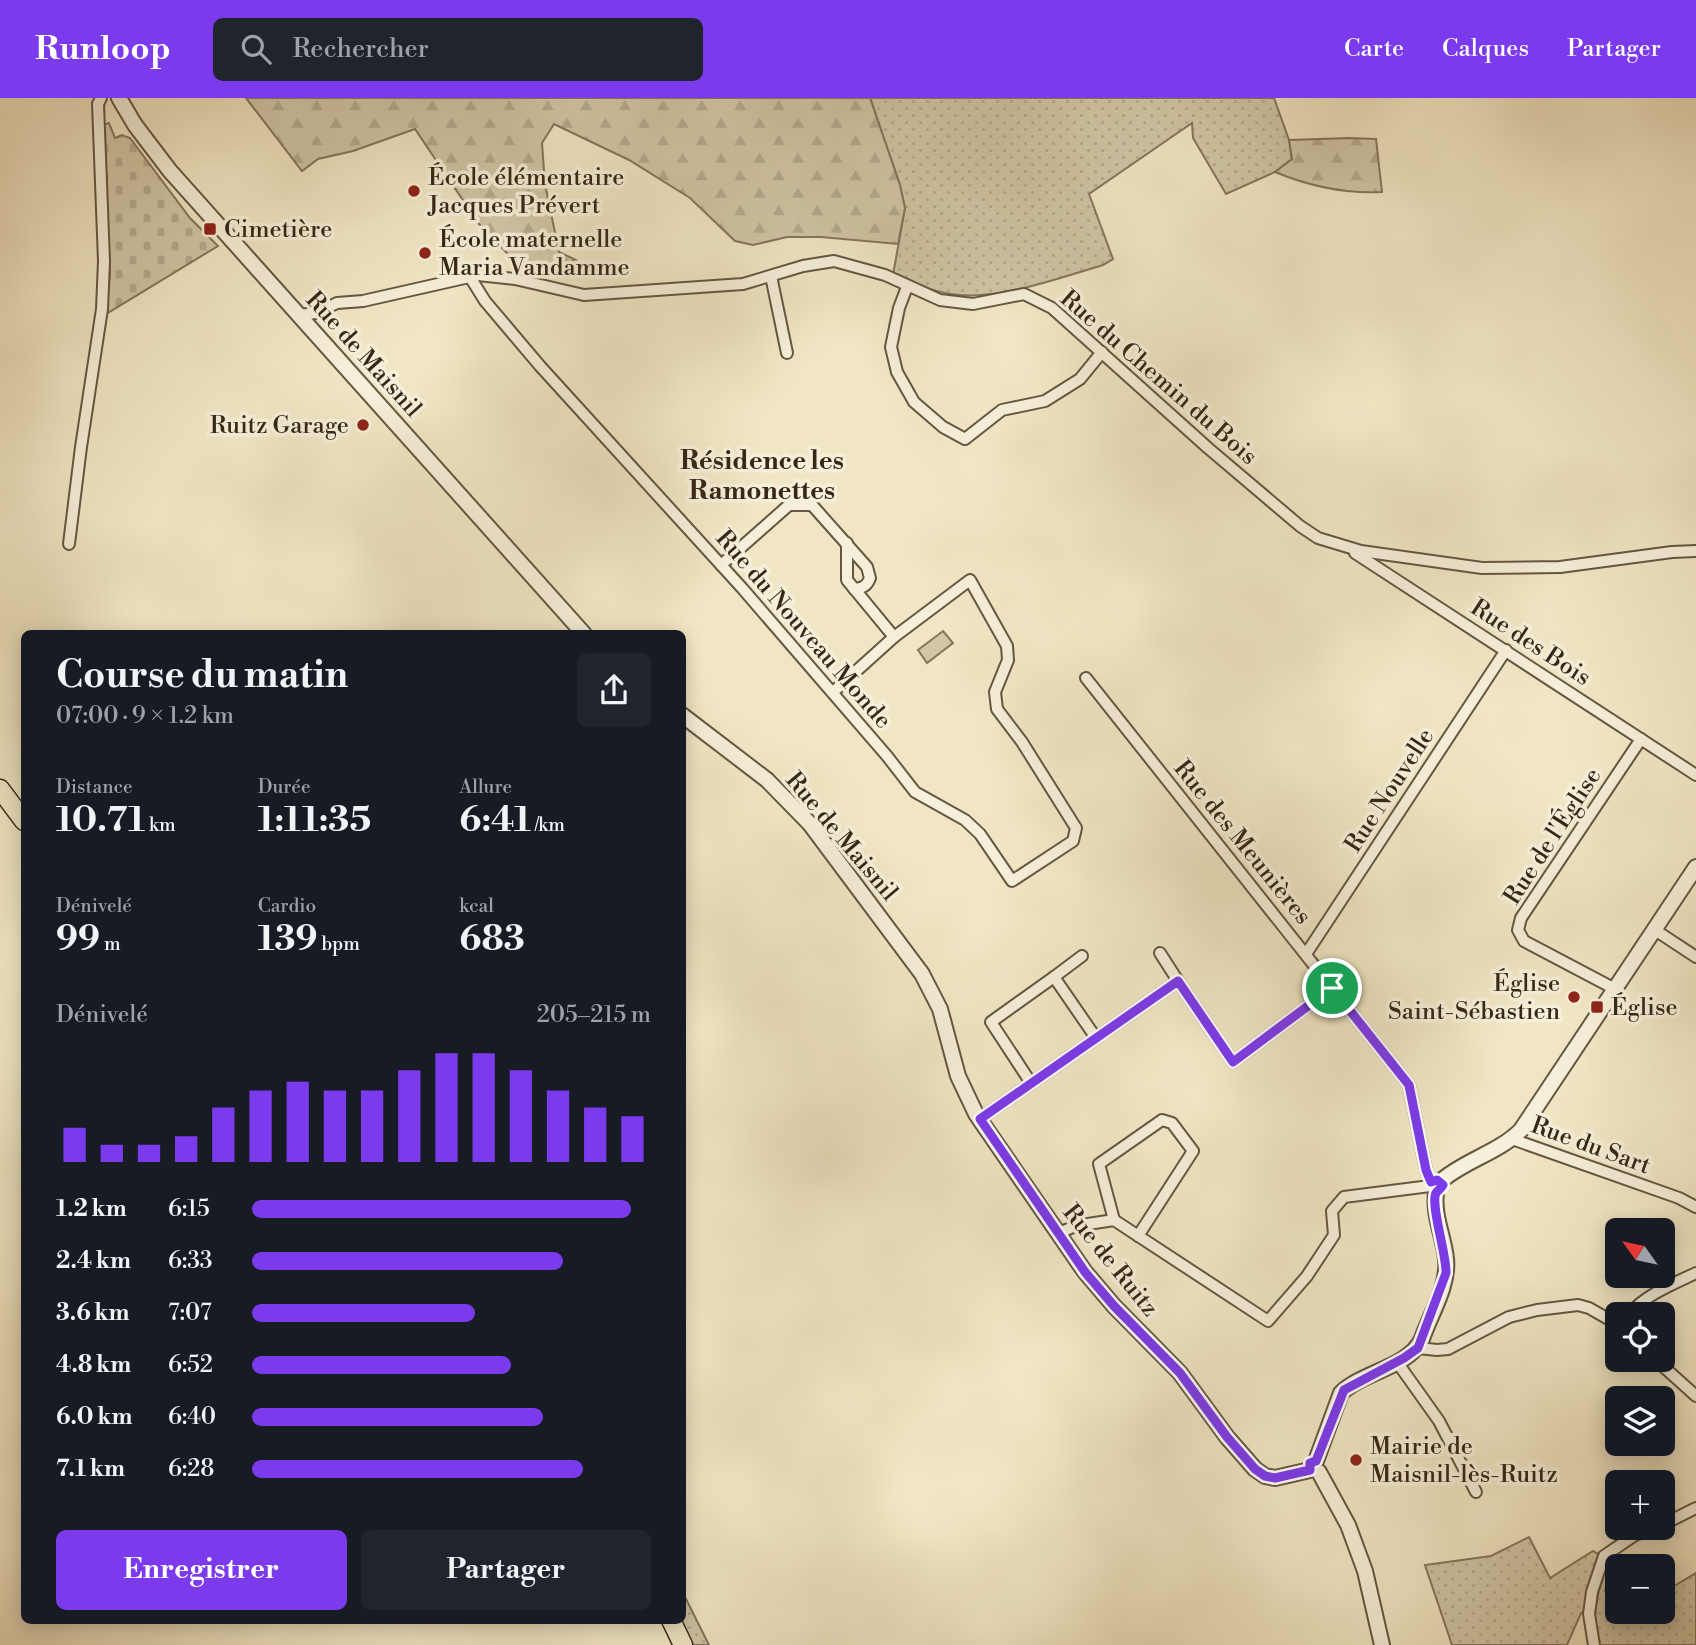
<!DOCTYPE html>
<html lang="fr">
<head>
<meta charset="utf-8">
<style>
  :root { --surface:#171b24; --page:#20242c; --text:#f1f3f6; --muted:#9ea1a6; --accent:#7c3aed }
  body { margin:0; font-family:"Libre Bodoni",serif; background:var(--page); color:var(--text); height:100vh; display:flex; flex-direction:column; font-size:26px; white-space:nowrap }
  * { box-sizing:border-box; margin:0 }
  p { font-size:23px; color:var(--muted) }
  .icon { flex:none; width:38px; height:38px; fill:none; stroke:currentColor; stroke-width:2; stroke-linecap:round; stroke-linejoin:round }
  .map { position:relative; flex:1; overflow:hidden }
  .details { position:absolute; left:21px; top:532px; width:665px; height:994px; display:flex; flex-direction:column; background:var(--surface); border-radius:10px; box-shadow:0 4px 18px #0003 }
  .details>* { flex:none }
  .needle { width:46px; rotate:303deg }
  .tools { position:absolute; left:1605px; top:1120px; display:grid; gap:14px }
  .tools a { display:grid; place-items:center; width:70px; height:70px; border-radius:10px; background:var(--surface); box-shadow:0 4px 18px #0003; font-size:35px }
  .pin { position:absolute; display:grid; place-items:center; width:60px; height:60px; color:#fff; margin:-30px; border:4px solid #fff; border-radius:50%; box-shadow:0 2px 7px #0007 }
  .round { display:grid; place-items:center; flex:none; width:74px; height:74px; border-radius:10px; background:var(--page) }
  .overview { display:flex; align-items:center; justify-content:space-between; height:119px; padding:0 35px }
  h1 { font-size:38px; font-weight:700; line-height:52px }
  .stats { display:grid; grid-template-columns:repeat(3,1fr); gap:10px; height:119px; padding:7px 35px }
  .stats div { display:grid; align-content:center }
  .stats b { font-size:35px; font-weight:700 }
  .stats small { font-size:19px; font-weight:400 }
  .stats p { font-size:19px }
  .chart { height:196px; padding:14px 35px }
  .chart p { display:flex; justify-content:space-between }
  .chart svg { width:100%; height:126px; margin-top:7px; stroke:var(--accent); stroke-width:6 }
  .button { display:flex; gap:14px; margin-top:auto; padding:14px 35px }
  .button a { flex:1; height:80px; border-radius:10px; background:var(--accent); color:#fff; font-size:28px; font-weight:700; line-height:80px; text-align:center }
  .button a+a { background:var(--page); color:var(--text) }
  ul { padding:0 35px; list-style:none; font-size:23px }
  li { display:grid; grid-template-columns:112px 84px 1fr; align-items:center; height:52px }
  li i { height:18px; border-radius:9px; background:var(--accent) }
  header { display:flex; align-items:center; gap:42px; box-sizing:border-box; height:98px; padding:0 35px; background:var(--accent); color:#fff }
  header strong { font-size:33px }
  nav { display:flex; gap:38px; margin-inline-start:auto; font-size:24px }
  .search { width:490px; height:63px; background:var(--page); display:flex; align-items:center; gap:18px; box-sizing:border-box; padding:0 24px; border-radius:10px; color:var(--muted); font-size:26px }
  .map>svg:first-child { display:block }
  .grass { fill:url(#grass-dots); stroke:#84765e; stroke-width:2 }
  .forest { fill:url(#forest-firs); stroke:#84765e; stroke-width:2 }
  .cemetery { fill:url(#cemetery-stones); stroke:#84765e; stroke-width:2 }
  .green { fill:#d1c6a6; stroke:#84765e; stroke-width:2 }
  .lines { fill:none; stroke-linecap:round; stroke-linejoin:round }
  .minor-casing { stroke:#655742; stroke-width:14 }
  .tertiary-casing { stroke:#655742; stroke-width:18 }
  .primary-casing { stroke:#362716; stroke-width:21 }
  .minor { stroke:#f6efd9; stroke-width:10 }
  .tertiary { stroke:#f6efd9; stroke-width:14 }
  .primary { stroke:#f1e6c4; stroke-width:18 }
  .route-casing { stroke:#fff; stroke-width:14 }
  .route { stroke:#7c3aed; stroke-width:9 }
  .poi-dot { fill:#8f2418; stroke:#f6efd9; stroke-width:2.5 }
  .labels { text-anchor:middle; stroke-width:7; stroke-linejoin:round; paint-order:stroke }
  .poi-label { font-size:24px; fill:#362716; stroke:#f6efd9; text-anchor:start }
  .street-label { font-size:24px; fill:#362716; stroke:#f6efd9 }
  .neighbourhood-label { font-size:26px; font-weight:bold; fill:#362716; stroke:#f6efd9 }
</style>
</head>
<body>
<header>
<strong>Runloop</strong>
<div class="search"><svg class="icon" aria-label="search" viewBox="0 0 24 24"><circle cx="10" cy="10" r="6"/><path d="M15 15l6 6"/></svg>Rechercher</div>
<nav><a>Carte</a><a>Calques</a><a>Partager</a></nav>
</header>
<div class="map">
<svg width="1696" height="1547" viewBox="0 0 1696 1547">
  <defs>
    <pattern id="grass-dots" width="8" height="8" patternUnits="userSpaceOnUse" patternTransform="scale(1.75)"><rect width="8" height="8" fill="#d1c6a6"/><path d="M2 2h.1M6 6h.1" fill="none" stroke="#b4aa8e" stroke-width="1.8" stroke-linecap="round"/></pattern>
    <pattern id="forest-firs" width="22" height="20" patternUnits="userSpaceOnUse" patternTransform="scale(1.75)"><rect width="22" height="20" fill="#d1c6a6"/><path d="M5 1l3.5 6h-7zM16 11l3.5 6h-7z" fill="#b4aa8e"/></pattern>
    <pattern id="cemetery-stones" width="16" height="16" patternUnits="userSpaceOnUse" patternTransform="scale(1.75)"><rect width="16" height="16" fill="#d1c6a6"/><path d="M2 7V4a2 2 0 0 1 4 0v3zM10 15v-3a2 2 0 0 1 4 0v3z" fill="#b4aa8e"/></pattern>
  </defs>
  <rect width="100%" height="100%" fill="#f1e6c4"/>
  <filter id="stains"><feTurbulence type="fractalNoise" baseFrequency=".00286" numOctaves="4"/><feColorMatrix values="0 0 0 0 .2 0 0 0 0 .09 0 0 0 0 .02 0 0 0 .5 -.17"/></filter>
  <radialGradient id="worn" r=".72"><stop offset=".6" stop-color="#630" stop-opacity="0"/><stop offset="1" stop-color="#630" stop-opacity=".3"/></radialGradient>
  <g class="grass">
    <path d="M870,0H1274L1289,42L1292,61L1275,74L1226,96L1193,40L1192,25L1089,96L1113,161L1103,167C1064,179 1000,201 960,197C936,195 915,186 893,177L905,110L900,87Z"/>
    <path d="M1529,1439L1550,1480L1593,1453L1598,1456V1463L1585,1513L1581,1515L1567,1547H1452L1425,1467L1491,1458Z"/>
    <path d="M1607,1464L1611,1467L1605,1493L1617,1496V1514H1662L1663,1501L1668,1499L1664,1494L1696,1475V1547H1598C1591,1516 1598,1493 1607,1464Z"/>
    <path d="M683,1496L686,1501L709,1547H693L680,1523L682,1522Z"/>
  </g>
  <g class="forest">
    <path d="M246,0H870L900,87L905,110L898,146L821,139H787L753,147L735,143L690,100L629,62L554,26L542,45L545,86L559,154L576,162L527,176L479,126L415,31L353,53L318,61L302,73Z"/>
    <path d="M1349,40L1376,41L1382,94C1345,96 1309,88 1275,74L1292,61L1289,42Z"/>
  </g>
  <path class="cemetery" d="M109,25L115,40L122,37L130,40L190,120L218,148L106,216L110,176L103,27Z"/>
  <path class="green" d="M943,533L953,545L927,565L918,552Z"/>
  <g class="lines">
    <g class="minor-casing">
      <g id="minor">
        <path d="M771,178L787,255"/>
        <path d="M470,179L485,203L540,268L742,490L887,658L915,694L965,722L980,736L1012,783L1073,743L1076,730L1022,644L997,611L995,594L1008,562L1007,548L970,482L894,539L833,594"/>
        <path d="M907,189L899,210L891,249L897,274L914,304L943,329L965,341L1002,312L1045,303L1080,281L1102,254"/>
        <path d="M299,217L316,215L337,205L363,203L478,177L515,181L584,197L743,186L803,168L834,163L885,177L940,202L973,206L1024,196L1052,210L1208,350L1300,428L1318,440L1361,453L1482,470L1560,469L1672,454L1696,453"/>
        <path d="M847,445V482L894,539"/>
        <path d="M69,446L81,349L102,211L104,163L98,6L101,0"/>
        <path d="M1355,455L1696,677"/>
        <path d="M721,467L789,407H812L867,469L870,480C867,488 863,490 854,491"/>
        <path d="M1086,580L1409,987L1426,1072L1431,1084"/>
        <path d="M1655,832L1696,859"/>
        <path d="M1160,855L1178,883"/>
        <path d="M1306,856L1506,552"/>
        <path d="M1054,879L1082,858"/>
        <path d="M1615,891L1524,843L1518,832L1521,820L1641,641"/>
        <path d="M1031,985L991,924L1054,879L1096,940"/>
        <path d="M980,1021L1178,883L1233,964L1332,890"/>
        <path d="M1512,1041L1679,1100L1696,1109"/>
        <path d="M1114,1122L1099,1066L1162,1022L1172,1025L1193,1053L1138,1138"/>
        <path d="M1057,1136L1075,1128L1114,1122L1268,1223L1307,1178L1334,1137L1332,1113L1344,1099L1430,1088"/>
        <path d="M1629,1216C1647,1196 1673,1186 1696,1175"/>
        <path d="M1418,1250L1437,1252L1448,1251L1509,1219L1537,1212L1578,1207L1589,1210L1617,1226"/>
        <path d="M1656,1262L1696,1298"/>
        <path d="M1397,1264L1439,1323L1476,1394"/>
        <path d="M1662,1427L1696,1410"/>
        <path d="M1594,1547L1589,1516L1592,1494L1604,1458L1635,1437L1655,1430"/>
      </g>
    </g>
    <g class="tertiary-casing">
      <g id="tertiary">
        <path d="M119,0L135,27L170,73L584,536"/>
        <path d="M682,617L767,682L810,726L922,876L940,911L958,978L976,1016L1085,1174L1114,1208L1180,1275L1227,1339L1255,1371L1265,1378L1275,1380L1310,1372"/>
        <path d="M1441,1083C1465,1062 1498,1055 1521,1032L1696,769"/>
        <path d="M1316,1363L1341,1295C1364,1273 1408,1270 1422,1241C1430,1217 1449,1188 1446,1161C1444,1139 1433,1118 1436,1095"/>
        <path d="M1319,1374L1348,1427L1365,1473L1382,1547"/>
      </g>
    </g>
    <g class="primary-casing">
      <g id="primary">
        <path d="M0,691L24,723"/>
        <path d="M671,1522L683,1547"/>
      </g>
    </g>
    <use href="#minor" class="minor"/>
    <use href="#tertiary" class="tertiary"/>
    <use href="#primary" class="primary"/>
  </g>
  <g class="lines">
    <g class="route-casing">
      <path id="route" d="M1178,883L1233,964L1332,890L1409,987L1426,1072L1431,1084L1437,1082L1443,1087C1441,1091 1438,1092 1436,1095C1430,1106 1447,1158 1446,1175L1418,1250L1404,1260L1344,1292L1316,1363L1310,1365V1372L1275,1380L1265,1378L1255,1371L1227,1339L1180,1275L1114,1208L1085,1174L980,1021Z"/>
    </g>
    <use href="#route" class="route"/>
  </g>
  <g class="poi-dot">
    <circle cx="414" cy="93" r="7"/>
    <rect x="203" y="124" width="14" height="14" rx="3.5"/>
    <circle cx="425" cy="155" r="7"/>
    <circle cx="363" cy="327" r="7"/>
    <circle cx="1574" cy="899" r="7"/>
    <rect x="1590" y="902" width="14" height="14" rx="3.5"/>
    <circle cx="1356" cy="1362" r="7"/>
  </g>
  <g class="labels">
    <g class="poi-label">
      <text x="428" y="87">École élémentaire<tspan x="428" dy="28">Jacques Prévert</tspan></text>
      <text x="224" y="139">Cimetière</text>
      <text x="439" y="149">École maternelle<tspan x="439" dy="28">Maria Vandamme</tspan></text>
      <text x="349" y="335" text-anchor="end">Ruitz Garage</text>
      <text x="1560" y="893" text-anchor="end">Église<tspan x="1560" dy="28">Saint-Sébastien</tspan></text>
      <text x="1611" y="917">Église</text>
      <text x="1370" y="1356">Mairie de<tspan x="1370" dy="28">Maisnil-lès-Ruitz</tspan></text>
    </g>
    <g class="street-label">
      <text transform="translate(364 256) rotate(48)" y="8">Rue de Maisnil</text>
      <text transform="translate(1159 279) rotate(41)" y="8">Rue du Chemin du Bois</text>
      <text transform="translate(804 531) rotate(49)" y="8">Rue du Nouveau Monde</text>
      <text transform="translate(1531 544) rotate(33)" y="8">Rue des Bois</text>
      <text transform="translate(1389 692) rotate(-57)" y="8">Rue Nouvelle</text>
      <text transform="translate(842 738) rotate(50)" y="8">Rue de Maisnil</text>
      <text transform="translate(1552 738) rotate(-57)" y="8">Rue de l'Église</text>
      <text transform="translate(1243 744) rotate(51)" y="8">Rue des Meunières</text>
      <text transform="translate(1591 1047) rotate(20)" y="8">Rue du Sart</text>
      <text transform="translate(1111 1162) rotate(51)" y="8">Rue de Ruitz</text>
    </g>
    <g class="neighbourhood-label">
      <text x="762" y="371">Résidence les<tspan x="762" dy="30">Ramonettes</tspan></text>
    </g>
  </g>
  <rect width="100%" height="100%" filter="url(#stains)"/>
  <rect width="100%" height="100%" fill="url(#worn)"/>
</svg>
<div class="tools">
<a><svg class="needle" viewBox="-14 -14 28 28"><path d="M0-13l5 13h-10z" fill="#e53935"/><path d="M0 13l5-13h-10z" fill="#9ea1a6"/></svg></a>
<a><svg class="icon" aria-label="locate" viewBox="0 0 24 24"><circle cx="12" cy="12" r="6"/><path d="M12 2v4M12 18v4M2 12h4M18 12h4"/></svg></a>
<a><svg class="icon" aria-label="layers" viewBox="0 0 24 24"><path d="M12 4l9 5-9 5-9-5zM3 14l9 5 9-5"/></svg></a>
<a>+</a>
<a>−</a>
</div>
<div class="pin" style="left:1332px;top:890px;background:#1e9e55"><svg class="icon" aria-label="arrive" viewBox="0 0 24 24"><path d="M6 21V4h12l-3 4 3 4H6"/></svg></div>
<section class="details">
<div class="overview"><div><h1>Course du matin</h1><p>07:00 · 9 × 1.2 km</p></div><a class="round"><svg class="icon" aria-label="share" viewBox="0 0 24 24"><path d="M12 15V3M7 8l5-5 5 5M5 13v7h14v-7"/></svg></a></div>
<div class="stats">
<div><p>Distance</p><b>10.71<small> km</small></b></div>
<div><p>Durée</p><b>1:11:35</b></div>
<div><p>Allure</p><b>6:41<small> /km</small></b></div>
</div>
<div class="stats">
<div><p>Dénivelé</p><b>99<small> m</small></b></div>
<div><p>Cardio</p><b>139<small> bpm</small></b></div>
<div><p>kcal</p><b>683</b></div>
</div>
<div class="chart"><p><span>Dénivelé</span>205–215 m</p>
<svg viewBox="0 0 160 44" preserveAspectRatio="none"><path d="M5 44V32M15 44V38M25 44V38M35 44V35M45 44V25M55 44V19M65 44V16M75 44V19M85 44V19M95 44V12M105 44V6M115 44V6M125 44V12M135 44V19M145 44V25M155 44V28"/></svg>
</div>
<ul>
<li><b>1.2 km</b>6:15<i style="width:95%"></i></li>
<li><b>2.4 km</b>6:33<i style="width:78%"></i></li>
<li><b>3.6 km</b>7:07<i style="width:56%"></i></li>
<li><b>4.8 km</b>6:52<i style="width:65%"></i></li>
<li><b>6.0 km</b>6:40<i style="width:73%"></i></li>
<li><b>7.1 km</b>6:28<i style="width:83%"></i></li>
</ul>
<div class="button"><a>Enregistrer</a><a>Partager</a></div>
</section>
</div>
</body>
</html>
